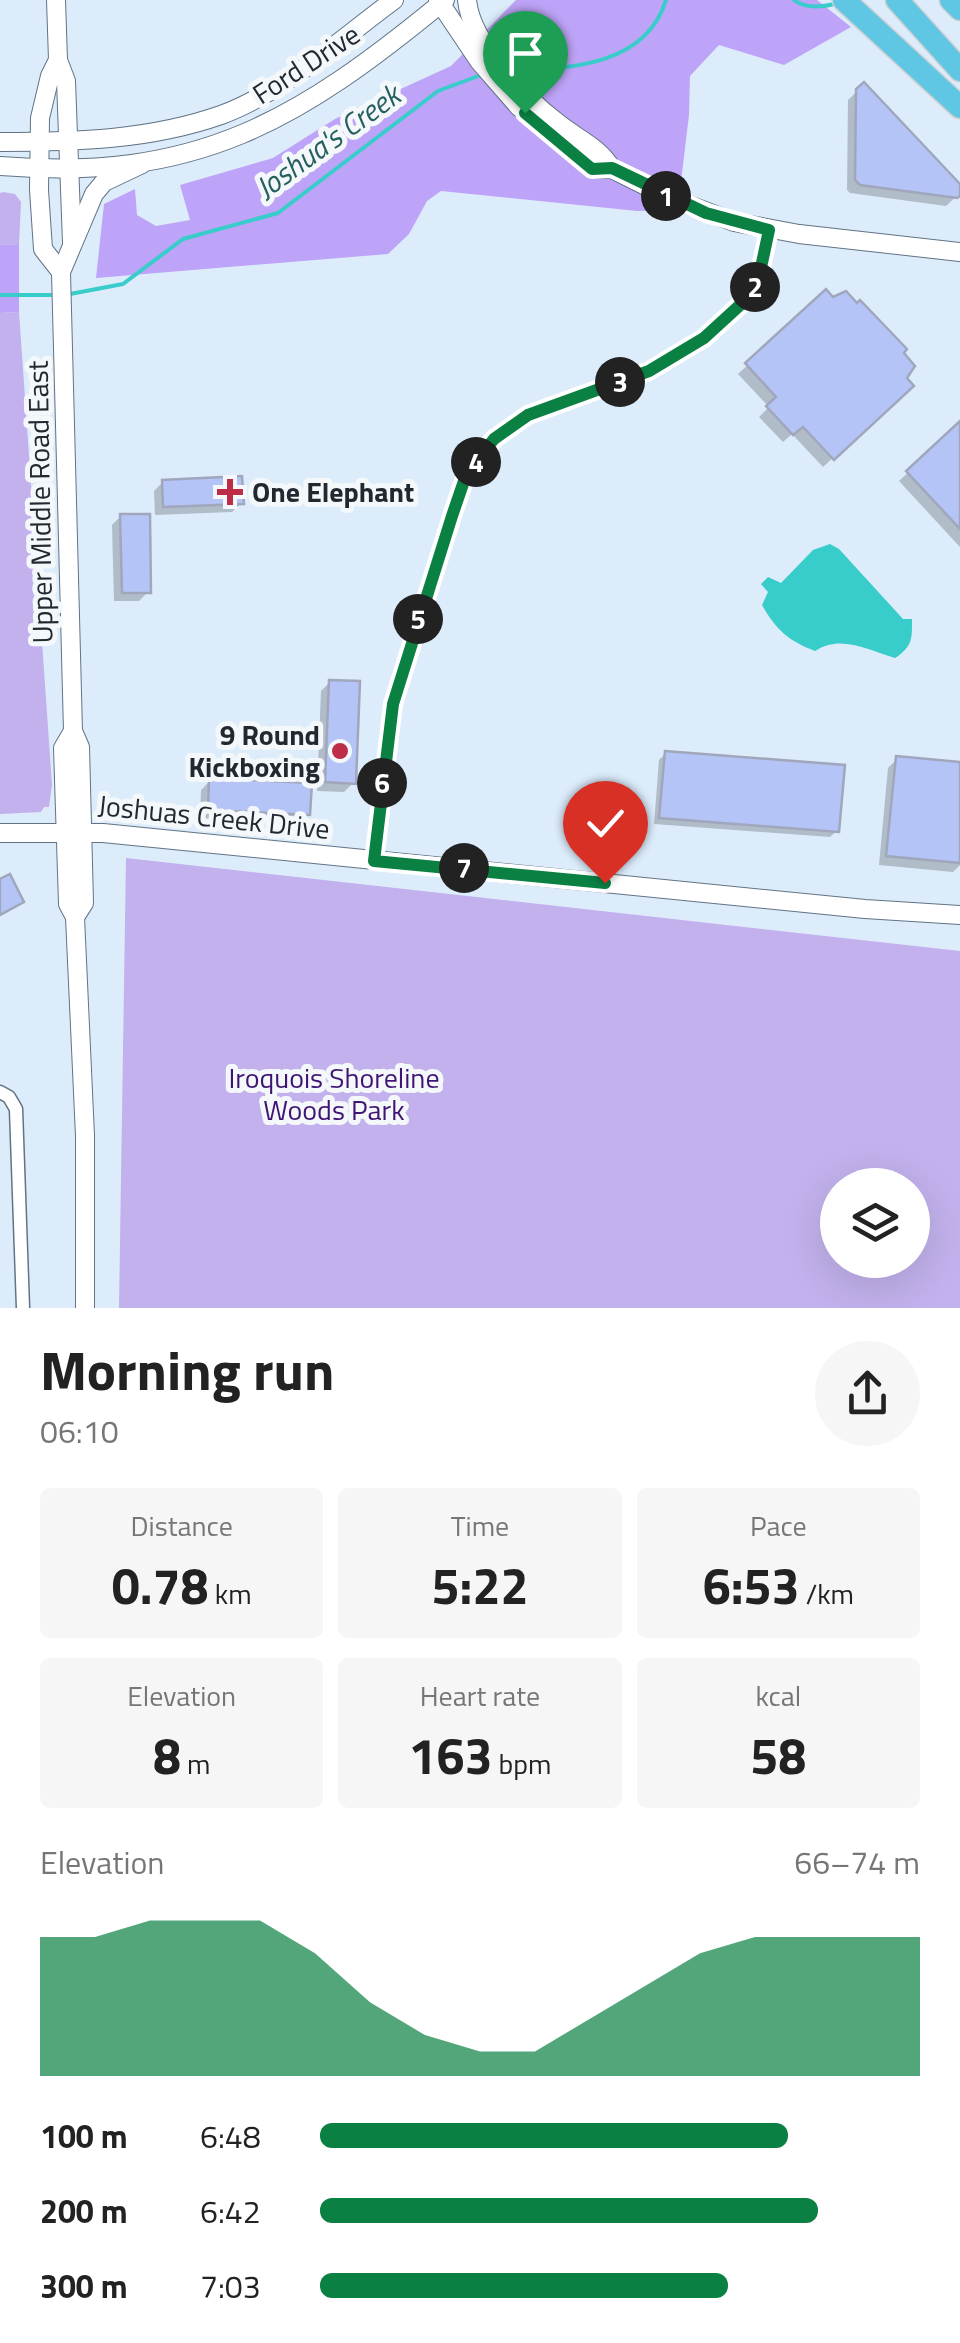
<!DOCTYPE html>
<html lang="en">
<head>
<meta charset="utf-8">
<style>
  :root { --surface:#fff; --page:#f6f6f6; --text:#222; --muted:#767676; --accent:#0b8043 }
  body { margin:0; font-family:"Titillium Web",sans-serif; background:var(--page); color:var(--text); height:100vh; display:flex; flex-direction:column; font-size:38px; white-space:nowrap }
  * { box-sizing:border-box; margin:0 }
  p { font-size:32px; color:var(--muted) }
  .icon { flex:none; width:55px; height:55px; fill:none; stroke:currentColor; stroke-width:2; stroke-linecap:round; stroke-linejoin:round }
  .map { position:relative; height:1308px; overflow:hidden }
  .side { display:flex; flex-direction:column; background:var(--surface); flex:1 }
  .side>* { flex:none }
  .fabs { position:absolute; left:820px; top:1168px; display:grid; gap:20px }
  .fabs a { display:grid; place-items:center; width:110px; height:110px; border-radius:50%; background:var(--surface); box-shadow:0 10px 40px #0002; font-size:50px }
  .pin { position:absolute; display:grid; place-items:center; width:85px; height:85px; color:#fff; margin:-102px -42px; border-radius:50% 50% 50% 0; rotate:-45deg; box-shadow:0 0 10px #0007 }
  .pin .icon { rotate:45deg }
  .km { position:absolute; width:50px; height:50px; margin:-25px; border-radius:50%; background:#222; color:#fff; font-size:28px; line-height:50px; text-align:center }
  .round { display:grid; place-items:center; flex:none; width:105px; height:105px; border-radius:52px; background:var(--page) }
  .headline { display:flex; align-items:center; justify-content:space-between; height:170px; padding:0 40px }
  h1 { font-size:55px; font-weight:700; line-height:75px }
  .metrics { display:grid; grid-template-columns:repeat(3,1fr); gap:15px; height:170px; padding:10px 40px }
  .metrics div { display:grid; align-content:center; border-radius:10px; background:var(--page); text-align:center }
  .metrics b { font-size:50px; font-weight:700 }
  .metrics small { font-size:28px; font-weight:400 }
  .metrics p { font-size:28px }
  .chart { height:280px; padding:20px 40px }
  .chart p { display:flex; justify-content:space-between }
  .chart svg { width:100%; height:180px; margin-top:10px; fill:var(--accent); opacity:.7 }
  ul { padding:0 40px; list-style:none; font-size:32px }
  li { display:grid; grid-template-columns:160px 120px 1fr; align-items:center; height:75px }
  li i { height:25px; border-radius:12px; background:var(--accent) }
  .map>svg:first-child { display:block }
  .green { fill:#c2b1ec; fill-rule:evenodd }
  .forest { fill:#bea4f8 }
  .water { fill:#38ccca }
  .shadow { fill:#0003 }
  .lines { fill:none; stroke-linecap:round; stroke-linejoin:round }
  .stream { stroke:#38ccca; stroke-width:4 }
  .building { fill:#b5c4f6; stroke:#a0a7bd; stroke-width:2.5 }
  .street-casing { stroke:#617384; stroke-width:15 }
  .secondary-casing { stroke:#617384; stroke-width:20 }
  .highway-casing { stroke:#ced0d1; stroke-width:25 }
  .street { stroke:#fff; stroke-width:12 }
  .secondary { stroke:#fff; stroke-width:18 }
  .highway { stroke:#5fc6e4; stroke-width:22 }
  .route-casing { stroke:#fff; stroke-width:20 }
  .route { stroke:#0b8043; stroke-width:12 }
  .poi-dot { fill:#be2d47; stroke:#f4f8fb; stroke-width:4 }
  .labels { text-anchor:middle; stroke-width:10; stroke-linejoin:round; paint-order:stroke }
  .street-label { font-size:28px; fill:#21282f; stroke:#f4f8fb }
  .poi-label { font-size:28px; font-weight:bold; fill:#21282f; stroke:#f4f8fb; text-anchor:start }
  .park-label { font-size:28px; fill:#401474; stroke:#f4f8fb }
  .water-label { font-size:30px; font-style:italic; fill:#26605e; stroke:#f4f8fb }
</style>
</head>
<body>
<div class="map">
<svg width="960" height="1308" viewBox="0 0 960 1308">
  <rect width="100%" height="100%" fill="#dcecfb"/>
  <g class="green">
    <path d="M3,192L15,194L21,202L19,244L0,245V193Z"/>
    <path d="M19,312L52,785L49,807H44L41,812L0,814V313Z"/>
    <path d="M126,858L960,951V1308H119ZM838,1185H912V1260H838Z"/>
  </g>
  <g class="forest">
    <path d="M516,0H817L851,27L784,65L719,45L690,76L689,115L679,198L674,210L637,211L441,191L427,201L409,234L388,254L96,278L104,204L135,189L137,215L156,226L190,220L180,185L273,158L335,119L451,66Z"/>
    <path d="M19,244V312L0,313V245Z"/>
  </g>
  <path class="water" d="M830,544L839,549L903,619H912C912,638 913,646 895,658C868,650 841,634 815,651C789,641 776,630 762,605L768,592L761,584L768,577L781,583L813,550Z"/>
  <g class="shadow">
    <path d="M864,85L960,188V193L946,206L850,193L847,190L848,100Z"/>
    <path d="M826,293L911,386L823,467L792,434L783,442L759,417L769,407L738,374Z"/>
    <path d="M960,425V547L899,481Z"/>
    <path d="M163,482L241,503L232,512L155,515L154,491Z"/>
    <path d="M121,516L148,592L139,601H114L112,525Z"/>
    <path d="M330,682L353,783L344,792L317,791L321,691Z"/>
    <path d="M666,753L837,831L830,837L654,824L659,760Z"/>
    <path d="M897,759L960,764V865L953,872L879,865L888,768Z"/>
    <path d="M210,781L308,814L299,823L200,818L201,790Z"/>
  </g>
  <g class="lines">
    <g class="stream">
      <path d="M794,0C806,9 824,7 838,3"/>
      <path d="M515,71C573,68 646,65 666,0"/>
      <path d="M70,294L123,284L183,239L278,213L438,91L481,75"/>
      <path d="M0,295H55"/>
    </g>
  </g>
  <g class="building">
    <path d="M864,82L960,184V196L957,198L860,185L855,180L856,89Z"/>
    <path d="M826,289L833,297L846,291L857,303L860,300L907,349L904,353L915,366L907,378L914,386L834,460L803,427L793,435L766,406L776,397L745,363Z"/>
    <path d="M960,421V529L906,471Z"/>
    <path d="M242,476L244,504L163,507L162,480Z"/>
    <path d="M120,514H150L151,593H122Z"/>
    <path d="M329,680L360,681L356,784L325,782Z"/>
    <path d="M665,751L845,765L839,832L659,818Z"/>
    <path d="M896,756L960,762V863L886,856Z"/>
    <path d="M209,778L312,783L310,815L208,810Z"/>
    <path d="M10,874L24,902L0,915V879Z"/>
  </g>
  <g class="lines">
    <g class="street-casing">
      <g id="street">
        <path d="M374,861L393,704L453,515L465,481L477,460L494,439L528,415L649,371L704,337L751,295L759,277L769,229"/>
        <path d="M0,1092L9,1097L16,1109L23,1308"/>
      </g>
    </g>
    <g class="secondary-casing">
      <g id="secondary">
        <path d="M56,0L58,60L66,81L72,243"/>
        <path d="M438,0L479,61L519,107L592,169H612L668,197L734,222L799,234L960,252"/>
        <path d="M467,0C471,43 525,98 559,124C578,139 599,147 612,169"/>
        <path d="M58,60L50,76L40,118L39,190L43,249L61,272"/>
        <path d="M0,142C75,142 150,140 221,115C282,93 342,38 394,0"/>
        <path d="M0,166C197,182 298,121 445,0"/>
        <path d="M73,731L63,748L68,904L75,917L85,1136V1308"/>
        <path d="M0,833H103L865,909L960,915"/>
        <path d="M75,917L84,903L80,747L73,731L61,272L94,194L104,182L142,164"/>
      </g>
    </g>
    <g class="highway-casing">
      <g id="highway">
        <path d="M844,0L960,107"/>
        <path d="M897,0L960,70"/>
        <path d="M951,0L960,9"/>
      </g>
    </g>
    <use href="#street" class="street"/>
    <use href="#secondary" class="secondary"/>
    <use href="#highway" class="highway"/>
  </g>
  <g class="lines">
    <g class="route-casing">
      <path id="route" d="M525,113L592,169L612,168L706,213L769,230L759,277L751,295L704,338L649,371L528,415L494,439L477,460L464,481L452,516L393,704L374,861L605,883"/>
    </g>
    <use href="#route" class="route"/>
  </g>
  <g class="poi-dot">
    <path d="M225 477h10v10h10v10h-10v10h-10v-10h-10v-10h10z"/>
    <circle cx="340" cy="751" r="10"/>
  </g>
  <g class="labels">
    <g class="street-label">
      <text transform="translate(306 64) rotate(-33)" y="10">Ford Drive</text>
      <text transform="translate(40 502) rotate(-91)" y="10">Upper Middle Road East</text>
      <text transform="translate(214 817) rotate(6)" y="10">Joshuas Creek Drive</text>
    </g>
    <g class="poi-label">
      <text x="252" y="502">One Elephant</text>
      <text x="320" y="745" text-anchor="end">9 Round<tspan x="320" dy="32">Kickboxing</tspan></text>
    </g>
    <g class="park-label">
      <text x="334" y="1088">Iroquois Shoreline<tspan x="334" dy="32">Woods Park</tspan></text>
    </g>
    <g class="water-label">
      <text transform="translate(328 142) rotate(-36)" y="10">Joshua's Creek</text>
    </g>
  </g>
</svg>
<div class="fabs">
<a><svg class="icon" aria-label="layers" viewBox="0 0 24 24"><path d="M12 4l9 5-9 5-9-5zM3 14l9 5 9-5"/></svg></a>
</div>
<div class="pin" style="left:525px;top:113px;background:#1e9e55"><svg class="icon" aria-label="arrive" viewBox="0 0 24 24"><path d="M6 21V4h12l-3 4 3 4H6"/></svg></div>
<div class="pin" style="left:605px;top:883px;background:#d93025"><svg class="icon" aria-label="check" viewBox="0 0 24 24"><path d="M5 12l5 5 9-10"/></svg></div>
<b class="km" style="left:666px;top:196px">1</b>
<b class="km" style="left:755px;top:287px">2</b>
<b class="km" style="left:620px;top:382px">3</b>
<b class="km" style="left:476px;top:462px">4</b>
<b class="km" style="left:418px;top:619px">5</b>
<b class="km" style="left:382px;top:783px">6</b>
<b class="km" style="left:464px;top:868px">7</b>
</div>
<section class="side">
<div class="headline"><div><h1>Morning run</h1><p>06:10</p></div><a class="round"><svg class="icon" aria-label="share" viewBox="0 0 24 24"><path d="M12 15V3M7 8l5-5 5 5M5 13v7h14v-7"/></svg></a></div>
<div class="metrics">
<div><p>Distance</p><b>0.78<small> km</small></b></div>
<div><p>Time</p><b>5:22</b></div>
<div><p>Pace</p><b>6:53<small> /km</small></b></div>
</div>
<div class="metrics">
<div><p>Elevation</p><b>8<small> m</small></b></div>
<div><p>Heart rate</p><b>163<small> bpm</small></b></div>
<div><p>kcal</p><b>58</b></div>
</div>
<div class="chart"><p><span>Elevation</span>66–74 m</p>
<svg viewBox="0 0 160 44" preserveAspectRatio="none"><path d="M0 44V10L10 10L20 6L30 6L40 6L50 14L60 26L70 34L80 38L90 38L100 30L110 22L120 14L130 10L140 10L150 10L160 10V44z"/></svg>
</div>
<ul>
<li><b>100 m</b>6:48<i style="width:78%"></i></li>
<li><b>200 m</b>6:42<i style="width:83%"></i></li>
<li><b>300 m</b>7:03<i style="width:68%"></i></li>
</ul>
</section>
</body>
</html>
